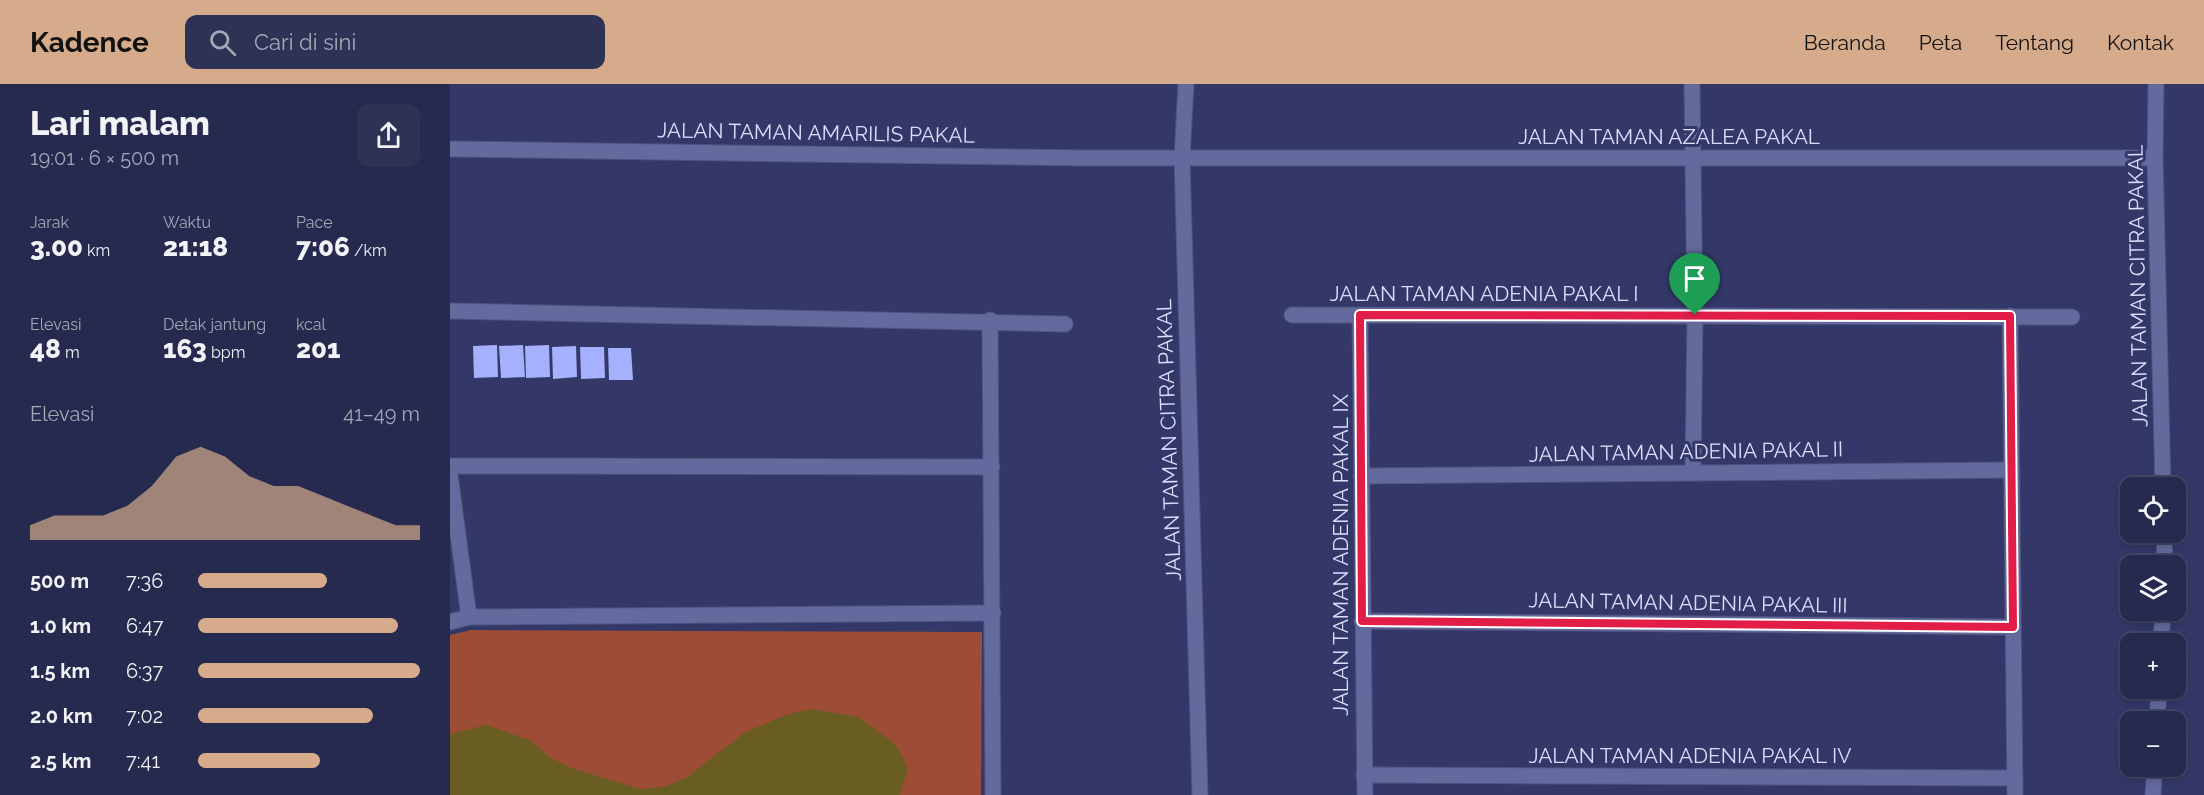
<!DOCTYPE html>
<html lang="id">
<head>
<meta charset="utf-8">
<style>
  :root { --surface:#262a4e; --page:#2e3255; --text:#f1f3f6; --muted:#a4a7b6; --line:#424666; --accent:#d6ab8b }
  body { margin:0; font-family:Raleway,sans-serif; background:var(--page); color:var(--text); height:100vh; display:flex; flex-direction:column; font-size:22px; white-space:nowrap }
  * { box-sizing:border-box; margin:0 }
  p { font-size:20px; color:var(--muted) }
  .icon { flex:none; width:33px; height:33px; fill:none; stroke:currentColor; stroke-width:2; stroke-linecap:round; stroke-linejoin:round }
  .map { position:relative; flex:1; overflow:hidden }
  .panel { display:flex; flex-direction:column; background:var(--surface); width:450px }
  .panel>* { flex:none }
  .controls { position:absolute; left:1670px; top:393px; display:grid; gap:12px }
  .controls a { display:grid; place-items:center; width:66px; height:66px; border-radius:12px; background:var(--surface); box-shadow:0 3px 9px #0003,0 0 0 2px var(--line); font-size:30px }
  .pin { position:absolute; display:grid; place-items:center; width:51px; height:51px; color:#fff; margin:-62px -26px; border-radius:50% 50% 50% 0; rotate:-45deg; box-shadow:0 0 6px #0007 }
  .pin .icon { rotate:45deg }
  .round { display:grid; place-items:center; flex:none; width:63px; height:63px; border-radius:12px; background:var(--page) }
  .head { display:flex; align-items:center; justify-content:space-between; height:102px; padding:0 30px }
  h1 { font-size:33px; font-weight:800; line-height:45px }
  .metrics { display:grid; grid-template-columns:repeat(3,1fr); gap:9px; height:102px; padding:6px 30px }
  .metrics div { display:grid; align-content:center }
  .metrics b { font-size:26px; font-weight:800 }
  .metrics small { font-size:16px; font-weight:400 }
  .metrics p { font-size:16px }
  .chart { height:168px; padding:12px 30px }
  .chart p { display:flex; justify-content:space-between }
  .chart svg { width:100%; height:108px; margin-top:6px; fill:var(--accent); opacity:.7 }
  ul { padding:0 30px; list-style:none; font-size:20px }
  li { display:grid; grid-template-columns:96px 72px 1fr; align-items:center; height:45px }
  li i { height:15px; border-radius:8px; background:var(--accent) }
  header { display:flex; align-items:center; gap:36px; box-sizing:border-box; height:84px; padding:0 30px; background:var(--accent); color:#111 }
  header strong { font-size:28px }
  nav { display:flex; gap:33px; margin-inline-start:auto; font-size:21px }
  .search { width:420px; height:54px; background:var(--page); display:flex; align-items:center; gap:15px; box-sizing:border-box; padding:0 21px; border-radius:12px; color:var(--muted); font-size:22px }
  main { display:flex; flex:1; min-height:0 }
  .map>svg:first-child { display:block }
  .green { fill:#9d4c35 }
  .water { fill:#6a5d21 }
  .building { fill:#a5b1fc }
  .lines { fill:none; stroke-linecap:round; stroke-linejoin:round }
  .street-casing { stroke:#50547c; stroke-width:17 }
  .street { stroke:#626a9e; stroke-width:15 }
  .route-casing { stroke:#fff; stroke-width:12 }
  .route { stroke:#e11d48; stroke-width:8 }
  .labels { text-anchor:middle; stroke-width:6; stroke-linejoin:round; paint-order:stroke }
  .street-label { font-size:21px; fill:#d8defb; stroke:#333868 }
</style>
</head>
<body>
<header>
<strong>Kadence</strong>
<div class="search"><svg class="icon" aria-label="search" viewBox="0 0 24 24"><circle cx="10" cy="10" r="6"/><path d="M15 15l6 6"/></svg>Cari di sini</div>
<nav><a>Beranda</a><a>Peta</a><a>Tentang</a><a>Kontak</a></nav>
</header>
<main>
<section class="panel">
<div class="head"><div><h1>Lari malam</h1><p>19:01 · 6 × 500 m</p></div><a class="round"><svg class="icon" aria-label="share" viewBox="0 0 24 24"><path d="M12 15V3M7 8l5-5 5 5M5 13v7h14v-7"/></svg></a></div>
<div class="metrics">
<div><p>Jarak</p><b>3.00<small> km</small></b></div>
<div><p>Waktu</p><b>21:18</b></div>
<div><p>Pace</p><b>7:06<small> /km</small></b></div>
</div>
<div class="metrics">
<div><p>Elevasi</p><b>48<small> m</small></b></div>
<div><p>Detak jantung</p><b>163<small> bpm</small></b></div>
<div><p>kcal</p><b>201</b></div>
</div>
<div class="chart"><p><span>Elevasi</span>41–49 m</p>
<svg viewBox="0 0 160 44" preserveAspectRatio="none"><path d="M0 44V38L10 34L20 34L30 34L40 30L50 22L60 10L70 6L80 10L90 18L100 22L110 22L120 26L130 30L140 34L150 38L160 38V44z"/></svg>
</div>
<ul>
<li><b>500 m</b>7:36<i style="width:58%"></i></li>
<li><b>1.0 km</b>6:47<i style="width:90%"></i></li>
<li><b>1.5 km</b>6:37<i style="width:100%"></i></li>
<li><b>2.0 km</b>7:02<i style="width:79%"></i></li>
<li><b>2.5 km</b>7:41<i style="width:55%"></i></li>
</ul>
</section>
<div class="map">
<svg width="1754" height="711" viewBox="0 0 1754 711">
  <rect width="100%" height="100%" fill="#333868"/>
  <path class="green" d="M21,546L532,548L531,711H0V551Z"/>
  <path class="water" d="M362,625L409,633L447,662L458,684L450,711H0V650L36,641L82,657L99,673L121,684L190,705L213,703L236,694L294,649L338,630Z"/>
  <g class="building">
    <path d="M47,261L48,293L24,294L23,262Z"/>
    <path d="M73,261L75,293L51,294L49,262Z"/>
    <path d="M99,261L100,293L76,294L75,262Z"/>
    <path d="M126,262L127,293L103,295L102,263Z"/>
    <path d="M130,263H154L155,294L131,295Z"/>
    <path d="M158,264H181L183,296H159Z"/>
  </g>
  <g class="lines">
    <g class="street-casing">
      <g id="street">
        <path d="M736,0L732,74L750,711"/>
        <path d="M1242,0L1245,231L1243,389"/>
        <path d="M1706,0L1705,74L1713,404"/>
        <path d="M0,65L638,74H1705"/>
        <path d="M0,227L615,240"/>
        <path d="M842,231L1622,233"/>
        <path d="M910,231L915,711"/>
        <path d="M1560,232L1565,711"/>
        <path d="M540,236L543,711"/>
        <path d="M0,382L542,383"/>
        <path d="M0,391L19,533"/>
        <path d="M911,392L1562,386"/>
        <path d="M1714,448L1715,482"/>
        <path d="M912,537L1563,543"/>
        <path d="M0,538L19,533L543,529"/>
        <path d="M1711,560L1713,526"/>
        <path d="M1707,638L1709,604"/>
        <path d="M914,691L1565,694"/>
        <path d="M1703,711L1705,682"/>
      </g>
    </g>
    <use href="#street" class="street"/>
  </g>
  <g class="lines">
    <g class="route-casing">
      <path id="route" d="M910,231L1560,232L1563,543L912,537Z"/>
    </g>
    <use href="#route" class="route"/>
  </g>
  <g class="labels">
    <g class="street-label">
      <text transform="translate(366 49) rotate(1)" y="7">JALAN TAMAN AMARILIS PAKAL</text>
      <text x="1219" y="60">JALAN TAMAN AZALEA PAKAL</text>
      <text transform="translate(1688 202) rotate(-91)" y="7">JALAN TAMAN CITRA PAKAL</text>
      <text x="1034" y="217">JALAN TAMAN ADENIA PAKAL I</text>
      <text transform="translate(719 356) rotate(-92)" y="7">JALAN TAMAN CITRA PAKAL</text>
      <text transform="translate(1236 368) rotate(-1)" y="7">JALAN TAMAN ADENIA PAKAL II</text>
      <text transform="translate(891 471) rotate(-90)" y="7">JALAN TAMAN ADENIA PAKAL IX</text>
      <text transform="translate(1238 519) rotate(1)" y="7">JALAN TAMAN ADENIA PAKAL III</text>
      <text x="1240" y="679">JALAN TAMAN ADENIA PAKAL IV</text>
    </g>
  </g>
</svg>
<div class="controls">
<a><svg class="icon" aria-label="locate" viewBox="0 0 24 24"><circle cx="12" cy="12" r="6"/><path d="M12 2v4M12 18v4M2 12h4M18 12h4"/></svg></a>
<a><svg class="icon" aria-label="layers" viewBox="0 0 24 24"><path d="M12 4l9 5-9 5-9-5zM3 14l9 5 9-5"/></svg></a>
<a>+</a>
<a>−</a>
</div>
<div class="pin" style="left:1245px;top:231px;background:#1e9e55"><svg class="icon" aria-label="arrive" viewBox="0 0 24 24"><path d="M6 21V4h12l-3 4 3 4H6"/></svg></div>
</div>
</main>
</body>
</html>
